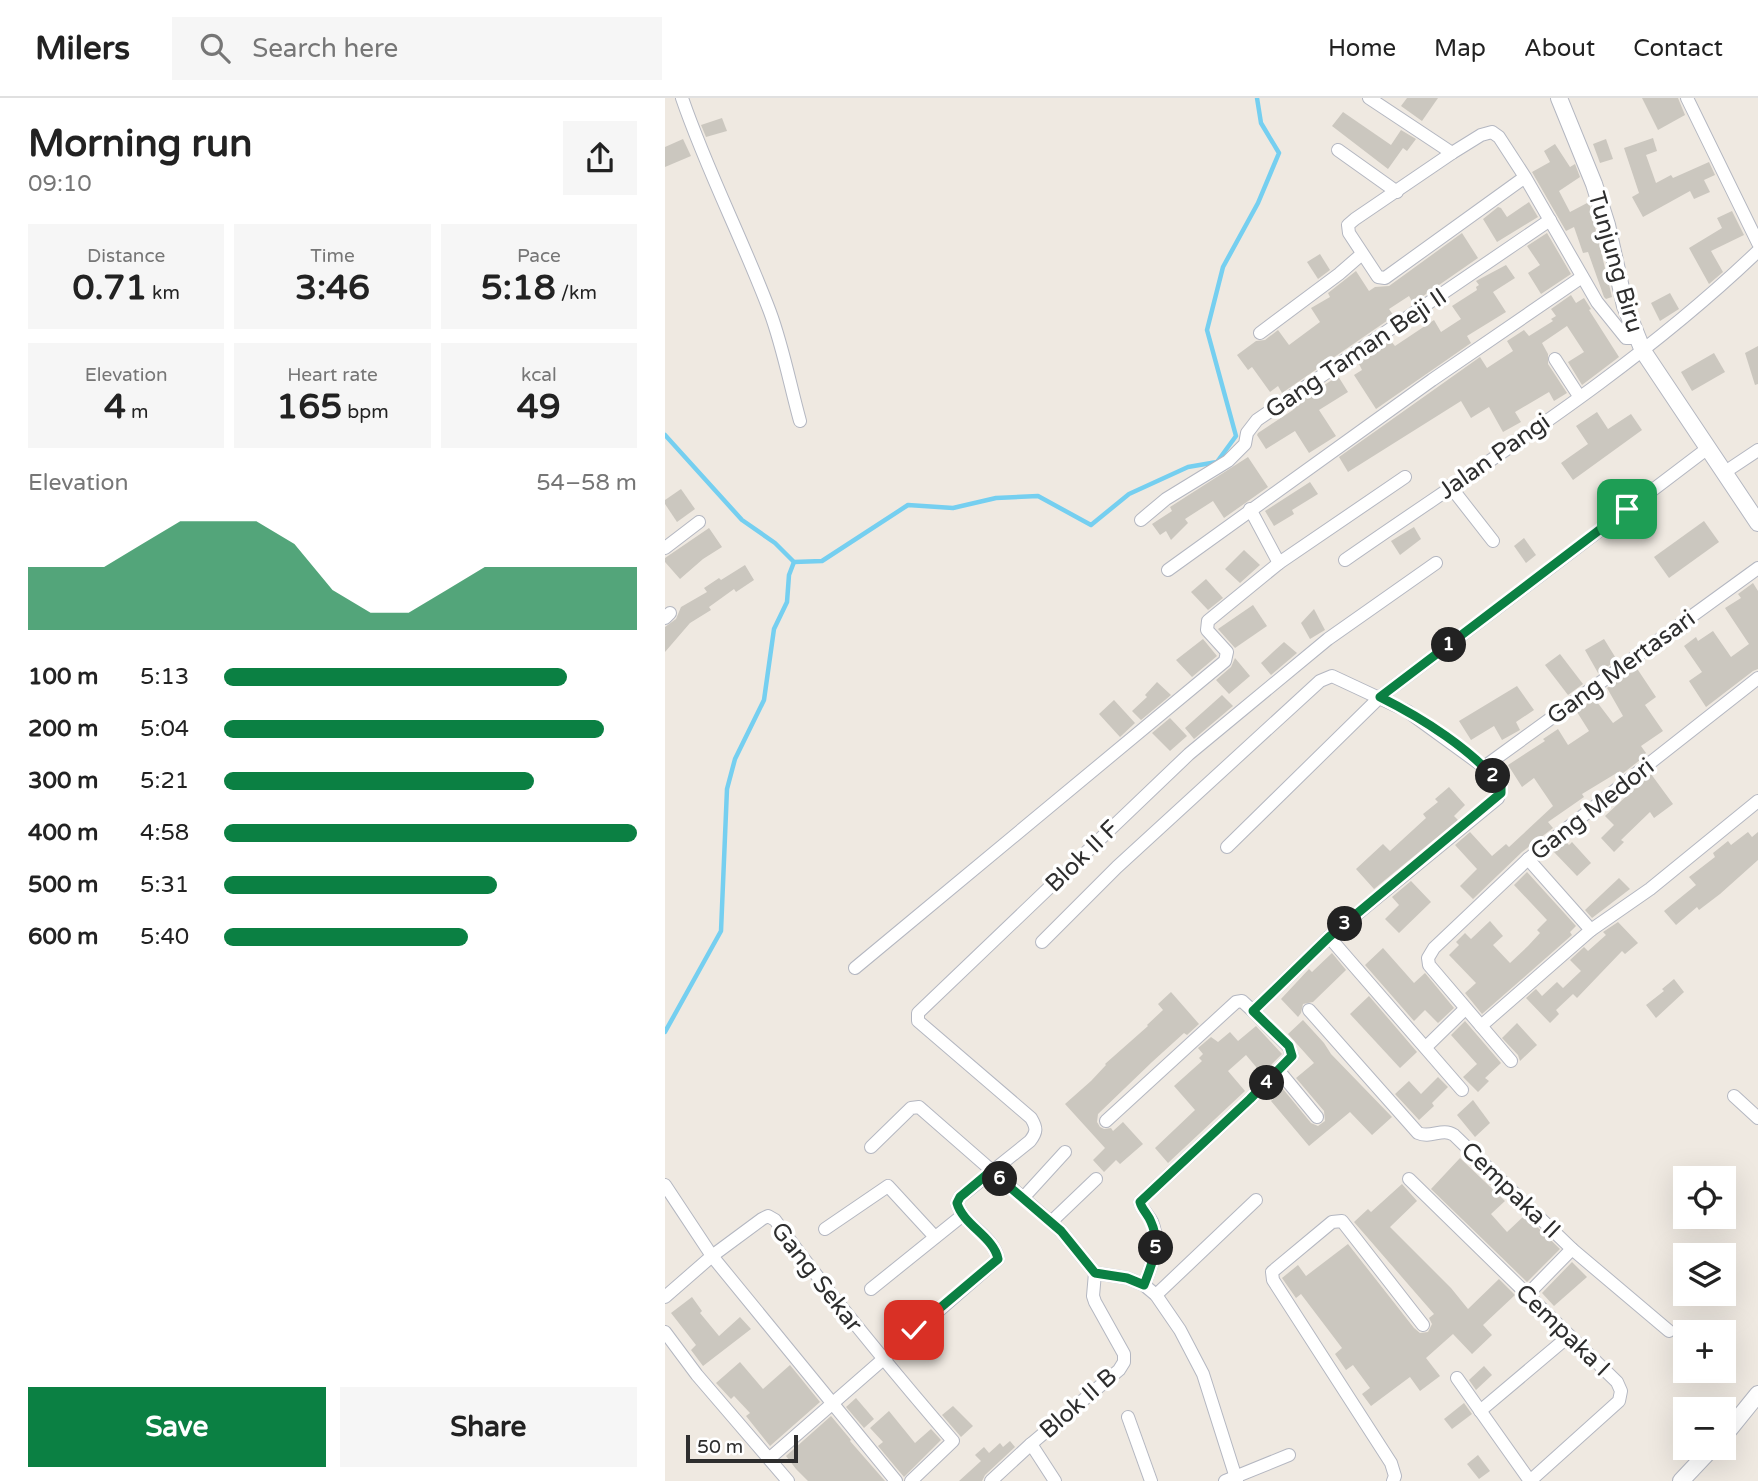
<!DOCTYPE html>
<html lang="en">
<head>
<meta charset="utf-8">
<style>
  :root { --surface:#fff; --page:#f6f6f6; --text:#222; --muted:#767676; --line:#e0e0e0; --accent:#0b8043 }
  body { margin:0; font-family:"Varela Round",sans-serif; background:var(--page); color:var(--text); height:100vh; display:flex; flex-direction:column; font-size:26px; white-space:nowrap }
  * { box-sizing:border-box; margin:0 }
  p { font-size:23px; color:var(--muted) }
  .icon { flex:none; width:38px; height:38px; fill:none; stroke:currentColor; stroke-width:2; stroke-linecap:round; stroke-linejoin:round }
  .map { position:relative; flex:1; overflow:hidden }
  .side { display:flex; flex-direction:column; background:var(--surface); width:665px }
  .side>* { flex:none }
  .fabs { position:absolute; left:1008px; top:1068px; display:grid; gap:14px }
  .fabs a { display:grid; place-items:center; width:63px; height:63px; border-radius:0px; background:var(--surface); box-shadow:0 7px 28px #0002; font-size:35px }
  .scale { position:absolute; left:21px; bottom:18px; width:112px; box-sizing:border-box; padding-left:7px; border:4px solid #2e2e2e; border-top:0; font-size:19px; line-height:24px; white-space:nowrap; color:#2e2e2e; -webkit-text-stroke:5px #fff; paint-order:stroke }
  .pin { position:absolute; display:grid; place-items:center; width:60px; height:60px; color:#fff; margin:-30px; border-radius:14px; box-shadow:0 4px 10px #0006 }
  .km { position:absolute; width:35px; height:35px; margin:-18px; border-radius:50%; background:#222; color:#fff; font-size:19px; line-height:35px; text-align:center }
  .round { display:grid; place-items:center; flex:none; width:74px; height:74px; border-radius:0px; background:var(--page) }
  .head { display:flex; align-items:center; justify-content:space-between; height:119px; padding:0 28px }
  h1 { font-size:38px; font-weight:700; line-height:52px }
  .metrics { display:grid; grid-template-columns:repeat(3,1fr); gap:10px; height:119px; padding:7px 28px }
  .metrics div { display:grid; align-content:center; border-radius:0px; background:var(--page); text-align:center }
  .metrics b { font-size:35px; font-weight:700 }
  .metrics small { font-size:19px; font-weight:400 }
  .metrics p { font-size:19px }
  .chart { height:196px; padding:14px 28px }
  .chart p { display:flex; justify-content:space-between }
  .chart svg { width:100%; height:126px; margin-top:7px; fill:var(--accent); opacity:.7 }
  .action { display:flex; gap:14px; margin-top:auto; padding:14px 28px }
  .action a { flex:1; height:80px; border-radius:0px; background:var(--accent); color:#fff; font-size:28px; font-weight:700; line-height:80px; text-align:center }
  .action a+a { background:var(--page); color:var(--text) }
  ul { padding:0 28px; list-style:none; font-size:23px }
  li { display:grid; grid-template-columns:112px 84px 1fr; align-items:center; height:52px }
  li i { height:18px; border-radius:9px; background:var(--accent) }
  header { display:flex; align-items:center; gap:42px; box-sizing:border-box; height:98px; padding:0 35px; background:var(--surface); border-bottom:2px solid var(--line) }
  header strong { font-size:33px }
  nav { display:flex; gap:38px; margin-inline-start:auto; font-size:24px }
  .search { width:490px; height:63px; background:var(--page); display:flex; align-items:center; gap:18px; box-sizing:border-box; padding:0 24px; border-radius:0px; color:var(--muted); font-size:26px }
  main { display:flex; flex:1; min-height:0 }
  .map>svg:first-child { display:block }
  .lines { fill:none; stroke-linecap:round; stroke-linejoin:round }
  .stream { stroke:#75cff0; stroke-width:4.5 }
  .building { fill:#cbc7bf }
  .street-casing { stroke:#b4b7c1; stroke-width:14 }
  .secondary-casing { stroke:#b4b7c1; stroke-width:18 }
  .street { stroke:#fff; stroke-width:12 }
  .secondary { stroke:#fff; stroke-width:16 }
  .route-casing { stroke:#fff; stroke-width:14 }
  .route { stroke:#0b8043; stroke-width:9 }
  .labels { text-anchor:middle; stroke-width:7; stroke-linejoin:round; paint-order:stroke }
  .street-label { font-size:24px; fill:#2e2e2e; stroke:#fff }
</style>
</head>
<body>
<header>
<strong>Milers</strong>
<div class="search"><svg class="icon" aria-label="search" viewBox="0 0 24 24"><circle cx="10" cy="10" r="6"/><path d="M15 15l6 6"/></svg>Search here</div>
<nav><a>Home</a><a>Map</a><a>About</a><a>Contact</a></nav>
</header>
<main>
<section class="side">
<div class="head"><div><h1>Morning run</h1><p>09:10</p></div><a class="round"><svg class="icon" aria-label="share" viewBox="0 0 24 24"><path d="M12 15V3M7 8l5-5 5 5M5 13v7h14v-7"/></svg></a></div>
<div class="metrics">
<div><p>Distance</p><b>0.71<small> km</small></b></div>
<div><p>Time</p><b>3:46</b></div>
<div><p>Pace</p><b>5:18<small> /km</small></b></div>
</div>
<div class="metrics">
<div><p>Elevation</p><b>4<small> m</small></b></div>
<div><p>Heart rate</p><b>165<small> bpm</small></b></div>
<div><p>kcal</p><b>49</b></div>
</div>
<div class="chart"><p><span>Elevation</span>54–58 m</p>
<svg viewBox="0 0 160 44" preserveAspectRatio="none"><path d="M0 44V22L10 22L20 22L30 14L40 6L50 6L60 6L70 14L80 30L90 38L100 38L110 30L120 22L130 22L140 22L150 22L160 22V44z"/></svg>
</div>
<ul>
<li><b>100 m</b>5:13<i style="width:83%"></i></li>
<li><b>200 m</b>5:04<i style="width:92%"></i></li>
<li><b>300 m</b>5:21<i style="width:75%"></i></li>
<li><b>400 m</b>4:58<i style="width:100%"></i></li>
<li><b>500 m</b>5:31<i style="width:66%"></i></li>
<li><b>600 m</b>5:40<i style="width:59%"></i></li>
</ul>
<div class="action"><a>Save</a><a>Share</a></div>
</section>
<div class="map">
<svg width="1093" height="1383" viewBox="0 0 1093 1383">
  <rect width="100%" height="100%" fill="#efe9e1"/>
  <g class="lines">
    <g class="stream">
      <path d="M0,337L77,422L110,445L129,464L157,463L243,407L288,410L331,400L373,398L426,427L464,396L523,369L552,364L571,338L542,232L558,169L593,105L614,55L596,25L592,0"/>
      <path d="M0,934L56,833L62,691L70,661L99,602L109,531L122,504L124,477L129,464"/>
    </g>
  </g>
  <g class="building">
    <path d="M742,0H773L757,23L736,8Z"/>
    <path d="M977,0H1013L1020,17L993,32Z"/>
    <path d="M678,14L726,47L736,32L751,41L742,53L738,50L723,71L667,28Z"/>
    <path d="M57,20L62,33L41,39L36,27Z"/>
    <path d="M988,40L992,53L981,57L991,85L1006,77L1008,80L1044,64L1050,77L1039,82L1045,94L1029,101L1025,93L978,119L967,99L974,95L959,50Z"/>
    <path d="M18,41L26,58L0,69V49Z"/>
    <path d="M941,41L948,61L935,65L928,46Z"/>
    <path d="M890,46L905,69L910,66L915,79L894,93L905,114L924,104L947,199L941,201L939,199L923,154L918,155L909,129L901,133L867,74L885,64L879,53Z"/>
    <path d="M864,104L873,119L832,144L818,121L833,109L836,110L842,119Z"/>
    <path d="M1067,113L1079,137L1046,153L1058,174L1044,186L1024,150L1057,130L1052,120Z"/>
    <path d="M797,135L813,160L748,205L744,198L724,211L729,218L617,295L613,288L605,294L587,269L583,272L572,257L591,243L600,242L613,232L624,247L655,224L646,210L665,199L663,195L691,173L704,193L710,189L724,188Z"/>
    <path d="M882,135L906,176L876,196L863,175L875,167L862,148Z"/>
    <path d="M655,156L665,172L653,181L642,164Z"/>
    <path d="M841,167L850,180L828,194L841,214L802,238L806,245L711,311L689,277L697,272L693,264L725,242L730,248L769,222L776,234L796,221L787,208L812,192L811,189L814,187L811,183Z"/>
    <path d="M1005,195L1014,211L995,223L986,205Z"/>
    <path d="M906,197L911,205L919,200L926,211L924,212L954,259L917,287L903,264L919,254L902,228L877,245L883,256V266L902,295L889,303L884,294L850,314L856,324L838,334L824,309L806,320L796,303L683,374L674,359L815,259L822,270L848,253L842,243L859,232L864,238L888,223L886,221L891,218L886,211Z"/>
    <path d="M1093,248V286L1090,287L1080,255Z"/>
    <path d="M1049,255L1060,274L1027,293L1016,274Z"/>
    <path d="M673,278L683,294L654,312L671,338L644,355L630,333L601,351L592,337L593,335L628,312L626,309Z"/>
    <path d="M932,314L943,331L966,316L977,332L908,382L896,365L923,346L911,328Z"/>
    <path d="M583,359L603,389L559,420L548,403L520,421L523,425L506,442L501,433L495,437L487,426L507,413L505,409Z"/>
    <path d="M645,384L653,396L627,412L629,416L609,428L600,413Z"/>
    <path d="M16,391L30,411L12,424L0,406V402Z"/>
    <path d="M1039,423L1054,444L1004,480L989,459Z"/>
    <path d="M749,429L756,441L735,457L726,443Z"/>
    <path d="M44,430L57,449L38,461L15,481L0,464V460Z"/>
    <path d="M859,440L871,457L861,465L849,448Z"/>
    <path d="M579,452L595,467L575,485L560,471Z"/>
    <path d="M80,467L89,482L71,494L69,491L44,509L46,512L25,525L0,554V529L11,521L16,509L42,494L39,490L54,480L56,482Z"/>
    <path d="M541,481L558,500L543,512L526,494Z"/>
    <path d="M1088,485L1093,493V571L1088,573L1041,609L1024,583L1037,574L1019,548L1031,539L1033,543L1048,533L1066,559L1084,546L1060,510L1076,500L1073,496Z"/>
    <path d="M588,507L602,528L570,550L553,531Z"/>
    <path d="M649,511L660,532L645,541L636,525Z"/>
    <path d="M538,541L552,558L527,579L511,562Z"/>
    <path d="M939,541L952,562L933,575L920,552Z"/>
    <path d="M619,544L632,555L606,577L596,565Z"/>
    <path d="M895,556L918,586L903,597L880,567Z"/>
    <path d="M570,560L585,578L564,596L551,582L566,569Z"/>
    <path d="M971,569L991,599L980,607L998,633L976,648L981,655L974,660L975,662L957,676L955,673L917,696L919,699L883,724L888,730L857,754L808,801L795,788L812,771L790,747L805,734L827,758L841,746L844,749L888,708L869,680L857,689L843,667L880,643L878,641L893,631L903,647L924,633L912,614L929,600L948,625L958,618L942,590Z"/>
    <path d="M492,584L506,597L476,622L467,613L482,599L480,597Z"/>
    <path d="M852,588L869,612L851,624L855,632L837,642L829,628L806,642L794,623Z"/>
    <path d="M557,597L568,608L529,641L520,630Z"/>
    <path d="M449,602L470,625L455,639L434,616Z"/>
    <path d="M505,620L522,638L505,653L487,635Z"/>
    <path d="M986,676L1008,706L989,720L985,714L956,742L959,744L949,754L936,740L949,727L940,718L968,692L967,690Z"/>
    <path d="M784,689L800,707L789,718L793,722L709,791L691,771L718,746L725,753L761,720L758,716L773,704L770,701Z"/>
    <path d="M1083,734L1087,739L1093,734V762L1055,796L1034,812L1032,809L1011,827L999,813L1031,787L1024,779L1050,759L1048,755L1063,743L1066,747Z"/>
    <path d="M900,743L904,747L907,744L926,765L912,778L888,753Z"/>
    <path d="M862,774L911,828L905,834L907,837L817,916L800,895L811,885L784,857L794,847L791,844L800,835L806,841L825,823L838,838L828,847L845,865L863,848L875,835L872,832L882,822L849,787Z"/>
    <path d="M954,780L965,791L927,820L920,812Z"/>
    <path d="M746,783L766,804L734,835L720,821L734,807L727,799Z"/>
    <path d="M953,824L973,845L960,856L957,853L912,900L908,896L891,912L894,916L885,925L861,900L871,891L877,898L892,884L898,890L916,873L905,862L919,849L923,853L941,837L938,834Z"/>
    <path d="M718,850L749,885L760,875L789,910L773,925L760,912L749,923L700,867Z"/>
    <path d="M667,855L681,872L648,904L638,906L636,915L633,919L616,901L644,871L647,874Z"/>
    <path d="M1009,881L1019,894L991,920L981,907L999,893L997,891Z"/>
    <path d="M506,894L534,926L522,937L519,935L487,964L433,1016L432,1024L435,1029L439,1031L446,1030L448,1033L458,1024L478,1046L455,1066L451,1062L439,1074L428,1062L440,1050L400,1006L426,983L441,967L440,966L483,928L482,927L498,912L493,906Z"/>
    <path d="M704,898L752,954L735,970L685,916Z"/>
    <path d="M638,922L659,945L666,956L727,1019L707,1037L685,1014L644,1048L606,1003L615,995L609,989L613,985L646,1025L653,1028L660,1023L659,1013L631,980L649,965L623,936Z"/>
    <path d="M800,923L836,965L820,980L824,983L813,994L798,979L812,966L786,937Z"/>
    <path d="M852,925L872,947L855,963L853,957L837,940Z"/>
    <path d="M591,928L617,956L597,976L581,957L563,973L580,993L503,1065L490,1050L530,1012L509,988L537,963L534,960L538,956L533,950L546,939L553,944L565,934L573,943Z"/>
    <path d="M773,979L783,989L767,1005L769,1008L754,1022L730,996L744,983L756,996Z"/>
    <path d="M808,1002L825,1025L810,1039L792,1017Z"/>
    <path d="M795,1060L840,1103L826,1116L842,1134L860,1117L895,1151L862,1184L766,1091Z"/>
    <path d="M737,1086L752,1103L725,1129L786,1190L803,1211L834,1181L850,1197L818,1227L827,1237L807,1256L788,1236L761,1260L775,1278L755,1293L745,1279L706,1308L697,1296L705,1290L688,1267L681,1272L670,1256L677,1250L636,1196L631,1200L617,1180L633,1167L641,1178L683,1146L749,1230L755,1235L763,1234L767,1226L764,1220L769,1216L689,1124L703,1111L706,1114Z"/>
    <path d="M907,1164L922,1179L889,1208L877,1195Z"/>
    <path d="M27,1199L37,1213L35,1215L54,1238L75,1219L86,1231L38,1268L26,1252L31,1247L6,1215Z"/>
    <path d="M75,1264L98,1291L125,1267L155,1304L105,1348L81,1318L85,1315L69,1298L66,1301L51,1285Z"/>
    <path d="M819,1268L827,1277L811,1292L804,1282Z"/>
    <path d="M191,1300L209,1321L199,1330L181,1309Z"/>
    <path d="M799,1305L807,1316L787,1331L779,1321Z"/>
    <path d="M288,1308L308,1328L296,1339L277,1317Z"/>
    <path d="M224,1313L250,1345L266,1331L276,1342L239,1379L213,1348L218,1344L205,1330Z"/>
    <path d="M166,1318L186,1342L185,1343L220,1383H143L131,1371L121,1358Z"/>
    <path d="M345,1343L350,1349L320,1377L317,1383H294L316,1363L310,1357L319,1349L324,1355L335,1345L338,1349Z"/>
    <path d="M813,1357L825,1373L814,1381L802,1366Z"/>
  </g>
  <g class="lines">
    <g class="street-casing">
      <g id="street">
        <path d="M17,0C42,73 78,142 105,214C118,249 125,287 135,323"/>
        <path d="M704,0L787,55"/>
        <path d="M1022,0L1093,145"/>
        <path d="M673,52L732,94"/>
        <path d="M860,79L720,180L713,179L684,135L683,127L690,121L787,55L816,37L827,34L834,39L860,79L932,204L961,240H972"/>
        <path d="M595,235L674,176L697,156"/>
        <path d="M890,261L914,298"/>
        <path d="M1060,374L1093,352"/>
        <path d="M785,388L828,443"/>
        <path d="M585,411L614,465"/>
        <path d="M476,422L501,401L563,363L580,346L582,335L592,322L885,122"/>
        <path d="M0,450L34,424"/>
        <path d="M680,462C821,364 969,272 1093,153"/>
        <path d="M503,472L767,282L917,179"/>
        <path d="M0,520L5,515"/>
        <path d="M819,669L1093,470"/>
        <path d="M562,749L715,599L1043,350"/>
        <path d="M926,832L985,791L1093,703"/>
        <path d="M664,839L797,992"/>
        <path d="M377,844L452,769L655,583L667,578L742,613L819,669L836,688L833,700L664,839L588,913L624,949L627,958L585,1001L475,1104C477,1112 483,1116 487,1124C496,1146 487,1166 479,1187"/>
        <path d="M190,870L560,563L562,554L542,532L543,523L614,465L740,379"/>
        <path d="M644,912L753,1035C766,1041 777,1029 789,1037L907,1151L1004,1233"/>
        <path d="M816,928L926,832L863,761"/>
        <path d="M761,949L800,911"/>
        <path d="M846,963L764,867L763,860L769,850L863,761L1093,580"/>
        <path d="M614,973L652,1019"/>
        <path d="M1069,998L1093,1020"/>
        <path d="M441,1023L571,904L577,903L588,913"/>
        <path d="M206,1049L246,1010L254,1009L396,1133L430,1175L462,1180L479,1187L491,1197L515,1232L538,1276L572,1383"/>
        <path d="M744,1081L952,1284L956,1293L954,1303L865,1383"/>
        <path d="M0,1087L47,1158L231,1383"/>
        <path d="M358,1100L400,1054"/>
        <path d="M386,1124L431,1081"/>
        <path d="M160,1131L223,1088L270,1139"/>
        <path d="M206,1191L298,1117"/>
        <path d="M491,1197L591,1102"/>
        <path d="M862,1197L907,1151"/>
        <path d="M0,1199L47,1158L97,1121L103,1118L110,1122C166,1199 226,1271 288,1343L246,1383"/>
        <path d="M0,1234L32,1277L123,1383"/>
        <path d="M792,1280L865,1383"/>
        <path d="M815,1313L904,1238"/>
        <path d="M463,1319L486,1383"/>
        <path d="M366,1346L390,1383"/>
        <path d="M105,1360L333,1161C329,1138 298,1127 292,1105L295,1099L365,1043C372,1034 372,1030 366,1020L253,923V915L524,656L663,541L771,465"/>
        <path d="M326,1383L366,1346L454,1272L459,1264V1256L430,1204L428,1198L430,1175"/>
        <path d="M560,1383L624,1357"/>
        <path d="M728,1383L730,1378L726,1365L608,1182L607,1174L667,1124L677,1123L758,1227"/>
      </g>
    </g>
    <g class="secondary-casing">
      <g id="secondary">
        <path d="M894,0L929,86L942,127L960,208L978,253L1093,425"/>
        <path d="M1059,1338L1093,1296"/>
        <path d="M1016,1383L1048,1349"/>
      </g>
    </g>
    <use href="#street" class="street"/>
    <use href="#secondary" class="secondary"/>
  </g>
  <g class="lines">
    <g class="route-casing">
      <path id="route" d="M249,1232L333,1161C329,1139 298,1127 292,1105L295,1099L326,1073L396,1133L430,1175L462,1180L479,1187C487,1166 496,1146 486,1124C483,1116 477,1112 475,1104L585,1001L627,958L624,948L588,913L664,839L836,695V688C808,652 757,620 715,599L962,411"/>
    </g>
    <use href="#route" class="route"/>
  </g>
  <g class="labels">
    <g class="street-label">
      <text transform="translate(951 164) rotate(74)" y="8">Tunjung Biru</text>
      <text transform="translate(691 255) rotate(-34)" y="8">Gang Taman Beji II</text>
      <text transform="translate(829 358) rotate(-35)" y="8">Jalan Pangi</text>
      <text transform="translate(956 569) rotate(-36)" y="8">Gang Mertasari</text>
      <text transform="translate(927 711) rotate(-38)" y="8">Gang Medori</text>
      <text transform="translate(417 758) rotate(-44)" y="8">Blok II F</text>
      <text transform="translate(846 1092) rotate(44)" y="8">Cempaka II</text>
      <text transform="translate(152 1179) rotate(52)" y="8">Gang Sekar</text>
      <text transform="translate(898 1232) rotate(44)" y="8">Cempaka I</text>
      <text transform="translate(413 1305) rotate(-41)" y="8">Blok II B</text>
    </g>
  </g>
</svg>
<div class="fabs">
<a><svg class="icon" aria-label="locate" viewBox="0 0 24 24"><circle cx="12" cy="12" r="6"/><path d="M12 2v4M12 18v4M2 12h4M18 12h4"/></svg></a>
<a><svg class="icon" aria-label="layers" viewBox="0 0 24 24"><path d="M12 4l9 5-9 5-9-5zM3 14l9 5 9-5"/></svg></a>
<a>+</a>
<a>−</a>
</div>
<div class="scale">50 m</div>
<div class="pin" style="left:962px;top:411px;background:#1e9e55"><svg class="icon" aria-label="arrive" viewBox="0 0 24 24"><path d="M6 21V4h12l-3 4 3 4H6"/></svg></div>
<div class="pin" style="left:249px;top:1232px;background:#d93025"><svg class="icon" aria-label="check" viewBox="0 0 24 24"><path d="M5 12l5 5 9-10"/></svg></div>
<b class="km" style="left:784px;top:547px">1</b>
<b class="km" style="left:828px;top:678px">2</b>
<b class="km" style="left:680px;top:826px">3</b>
<b class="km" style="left:602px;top:985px">4</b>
<b class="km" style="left:491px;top:1150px">5</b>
<b class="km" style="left:335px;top:1081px">6</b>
</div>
</main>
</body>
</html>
